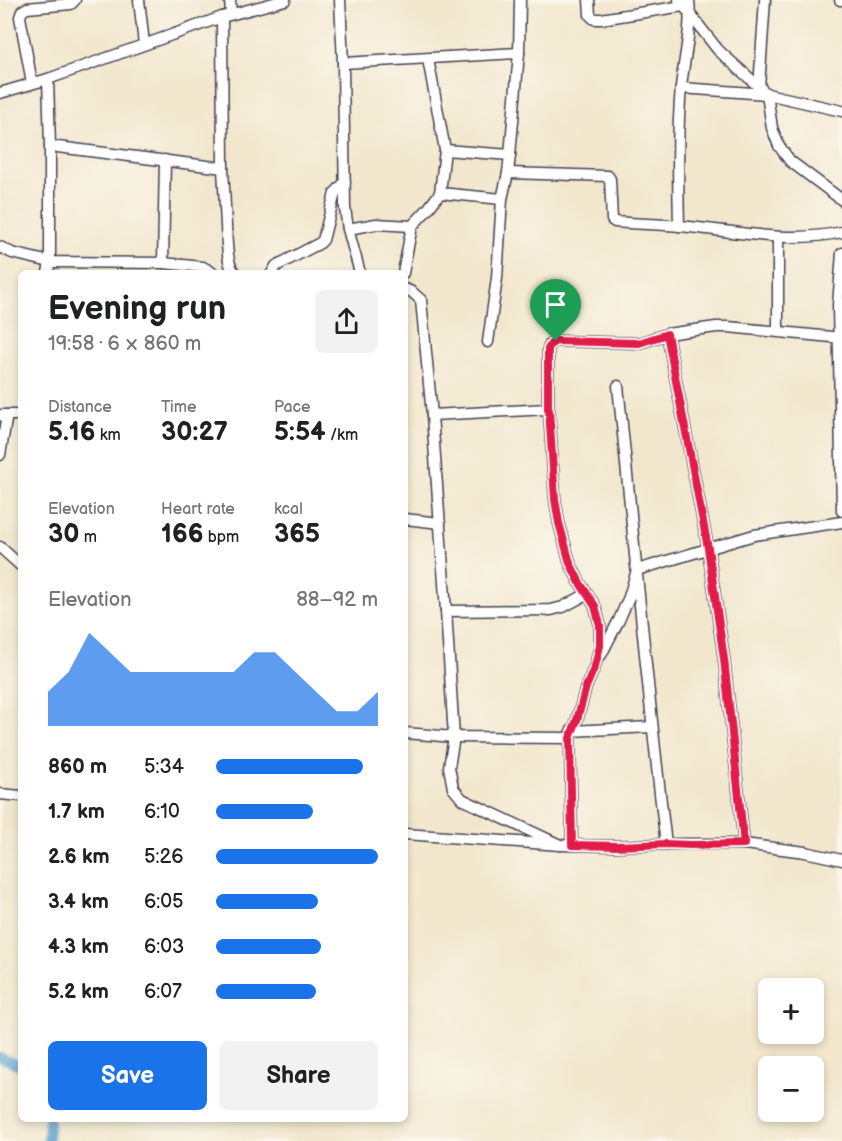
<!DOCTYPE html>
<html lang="en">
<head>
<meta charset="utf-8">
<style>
  :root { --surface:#fff; --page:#f2f2f2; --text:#202124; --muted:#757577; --accent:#1a73e8 }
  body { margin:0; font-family:"Balsamiq Sans",sans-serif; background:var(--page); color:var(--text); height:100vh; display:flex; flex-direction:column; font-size:22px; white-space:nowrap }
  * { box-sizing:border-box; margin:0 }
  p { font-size:20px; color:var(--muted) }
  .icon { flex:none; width:33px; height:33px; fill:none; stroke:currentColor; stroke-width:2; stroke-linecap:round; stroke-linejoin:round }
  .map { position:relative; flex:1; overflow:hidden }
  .drawer { position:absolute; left:18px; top:270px; width:390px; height:852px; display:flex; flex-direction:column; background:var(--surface); border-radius:9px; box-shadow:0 3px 9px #0003 }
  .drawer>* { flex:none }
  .fabs { position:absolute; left:758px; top:978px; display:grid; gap:12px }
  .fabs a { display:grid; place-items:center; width:66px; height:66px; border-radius:9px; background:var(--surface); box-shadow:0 3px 9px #0003; font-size:30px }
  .pin { position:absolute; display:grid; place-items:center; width:51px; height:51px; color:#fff; margin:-62px -26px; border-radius:50% 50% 50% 0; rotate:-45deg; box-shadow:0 0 6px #0007 }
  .pin .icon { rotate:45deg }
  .round { display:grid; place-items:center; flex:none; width:63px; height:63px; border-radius:9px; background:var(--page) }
  .head { display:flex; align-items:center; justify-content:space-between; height:102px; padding:0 30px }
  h1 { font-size:33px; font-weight:700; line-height:45px }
  .stats { display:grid; grid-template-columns:repeat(3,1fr); gap:9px; height:102px; padding:6px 30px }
  .stats div { display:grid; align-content:center }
  .stats b { font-size:26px; font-weight:700 }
  .stats small { font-size:16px; font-weight:400 }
  .stats p { font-size:16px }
  .chart { height:168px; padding:12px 30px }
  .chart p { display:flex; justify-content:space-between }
  .chart svg { width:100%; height:108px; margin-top:6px; fill:var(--accent); opacity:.7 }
  .button { display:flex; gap:12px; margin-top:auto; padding:12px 30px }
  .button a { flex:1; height:69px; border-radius:9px; background:var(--accent); color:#fff; font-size:24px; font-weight:700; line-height:69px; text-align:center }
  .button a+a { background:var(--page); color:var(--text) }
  ul { padding:0 30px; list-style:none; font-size:20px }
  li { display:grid; grid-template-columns:96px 72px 1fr; align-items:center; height:45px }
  li i { height:15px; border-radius:8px; background:var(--accent) }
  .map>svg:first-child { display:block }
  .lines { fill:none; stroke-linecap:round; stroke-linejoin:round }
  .canal { stroke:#5ca2d2; stroke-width:10 }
  .street-casing { stroke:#414051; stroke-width:13 }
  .street { stroke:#fff; stroke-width:10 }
  .route-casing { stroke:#fff; stroke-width:12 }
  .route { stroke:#e11d48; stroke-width:8 }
</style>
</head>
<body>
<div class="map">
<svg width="842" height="1141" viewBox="0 0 842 1141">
  <rect width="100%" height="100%" fill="#fbf7ec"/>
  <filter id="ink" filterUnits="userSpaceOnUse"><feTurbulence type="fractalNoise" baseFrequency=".0167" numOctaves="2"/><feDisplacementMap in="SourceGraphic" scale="12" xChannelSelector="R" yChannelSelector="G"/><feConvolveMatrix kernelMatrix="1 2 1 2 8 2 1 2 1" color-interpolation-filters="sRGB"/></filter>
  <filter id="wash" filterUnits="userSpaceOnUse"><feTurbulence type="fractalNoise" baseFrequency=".008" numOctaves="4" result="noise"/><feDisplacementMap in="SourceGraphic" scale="24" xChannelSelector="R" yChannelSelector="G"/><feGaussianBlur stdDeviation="1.35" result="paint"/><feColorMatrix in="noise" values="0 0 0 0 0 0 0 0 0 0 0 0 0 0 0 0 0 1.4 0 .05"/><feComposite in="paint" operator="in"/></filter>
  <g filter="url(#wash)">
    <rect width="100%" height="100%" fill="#f2e7cd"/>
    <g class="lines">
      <g class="canal">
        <path d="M0,1057L21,1066"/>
        <path d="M48,1141L49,1119"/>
      </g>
    </g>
  </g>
  <g filter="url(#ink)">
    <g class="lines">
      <g class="street-casing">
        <g id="street">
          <path d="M139,0L144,44"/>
          <path d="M230,0L231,14"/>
          <path d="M340,0L343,63L345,208L348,229L360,273"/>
          <path d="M589,0L590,15L594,19H601L683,6"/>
          <path d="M679,0L718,50L767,94L772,128L779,146L790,161L842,200"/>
          <path d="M840,0H842"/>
          <path d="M222,17L223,168L227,245C228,254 228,266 235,273"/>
          <path d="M343,63L519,53"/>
          <path d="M32,83L20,17L22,11L27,8L71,4L75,0"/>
          <path d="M759,87L765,0"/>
          <path d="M681,88L767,94L842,111"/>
          <path d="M0,93L48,79L222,17L285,0"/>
          <path d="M50,146L223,168"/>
          <path d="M445,150L510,155"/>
          <path d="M508,173L608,176L610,179L612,220L615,222C637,224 659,224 680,226C734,231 789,244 842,232"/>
          <path d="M440,193L502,199"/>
          <path d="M679,226C678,180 677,133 681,87C684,58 692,29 689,0"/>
          <path d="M348,229L376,224L412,226"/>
          <path d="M0,247L12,253L50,262L163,263L203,267L213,273"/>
          <path d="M842,253L838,305L842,511"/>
          <path d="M163,263L165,160"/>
          <path d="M48,273L50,262V146L48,79"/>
          <path d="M272,273L276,266L320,243L323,240L335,193L345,182"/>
          <path d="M403,273L412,226L428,209L440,193L445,150L428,59"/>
          <path d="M405,289L412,292L421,300L432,415L446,611L454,737L449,767L453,788L462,799L560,845"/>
          <path d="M778,331V237"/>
          <path d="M667,334L708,548L724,659L744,844"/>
          <path d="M488,342L497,278L502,199L508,173L510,155L519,53L520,0"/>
          <path d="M618,386C634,538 647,691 666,844"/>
          <path d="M0,415H21"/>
          <path d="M432,415L548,409"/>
          <path d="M0,455L7,415"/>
          <path d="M405,519L440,523"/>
          <path d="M0,547L21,566"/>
          <path d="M446,611L551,610L563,607L587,594"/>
          <path d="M601,655L619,620L629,597L637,570L754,535L842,522"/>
          <path d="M571,731L651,727"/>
          <path d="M405,733L454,737L570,738"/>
          <path d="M0,794L21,796"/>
          <path d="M405,834L560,845L617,846L666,844H744L805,852L842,860"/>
          <path d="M572,845L570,738L577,720L586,687L595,666L600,646V625L595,606L580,583L570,563L559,523L555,499L549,410L548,409V349L551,343L556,341L639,343L667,334L716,327H728L842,338"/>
        </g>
      </g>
      <use href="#street" class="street"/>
    </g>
  </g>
  <g class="lines" filter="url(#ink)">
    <g class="route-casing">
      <path id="route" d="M667,334L708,548L724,659L744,844L691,845L666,844L617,846L572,845L570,738L577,720L586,687L595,666L600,646V625L595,606L580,583L570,563L559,523L555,499L549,410L548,409V349L551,344L556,341L639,343Z"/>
    </g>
    <use href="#route" class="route"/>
  </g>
</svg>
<div class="fabs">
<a>+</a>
<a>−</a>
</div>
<div class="pin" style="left:556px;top:341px;background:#1e9e55"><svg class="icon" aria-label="arrive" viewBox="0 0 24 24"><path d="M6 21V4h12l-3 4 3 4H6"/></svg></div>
<section class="drawer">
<div class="head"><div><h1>Evening run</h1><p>19:58 · 6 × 860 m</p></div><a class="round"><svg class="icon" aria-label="share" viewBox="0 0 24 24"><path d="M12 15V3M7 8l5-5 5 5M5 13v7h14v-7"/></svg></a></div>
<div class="stats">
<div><p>Distance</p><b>5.16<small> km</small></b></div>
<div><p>Time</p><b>30:27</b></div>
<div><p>Pace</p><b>5:54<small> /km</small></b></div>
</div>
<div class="stats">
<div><p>Elevation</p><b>30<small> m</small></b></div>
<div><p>Heart rate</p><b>166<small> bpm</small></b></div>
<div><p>kcal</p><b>365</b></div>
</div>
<div class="chart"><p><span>Elevation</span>88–92 m</p>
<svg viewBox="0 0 160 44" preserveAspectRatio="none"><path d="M0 44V30L10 22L20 6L30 14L40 22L50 22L60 22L70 22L80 22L90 22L100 14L110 14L120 22L130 30L140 38L150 38L160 30V44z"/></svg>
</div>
<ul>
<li><b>860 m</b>5:34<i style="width:91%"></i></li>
<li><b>1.7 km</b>6:10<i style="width:60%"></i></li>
<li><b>2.6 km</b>5:26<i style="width:100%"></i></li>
<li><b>3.4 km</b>6:05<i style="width:63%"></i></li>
<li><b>4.3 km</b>6:03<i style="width:65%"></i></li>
<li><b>5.2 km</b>6:07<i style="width:62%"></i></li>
</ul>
<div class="button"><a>Save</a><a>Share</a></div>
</section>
</div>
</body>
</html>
